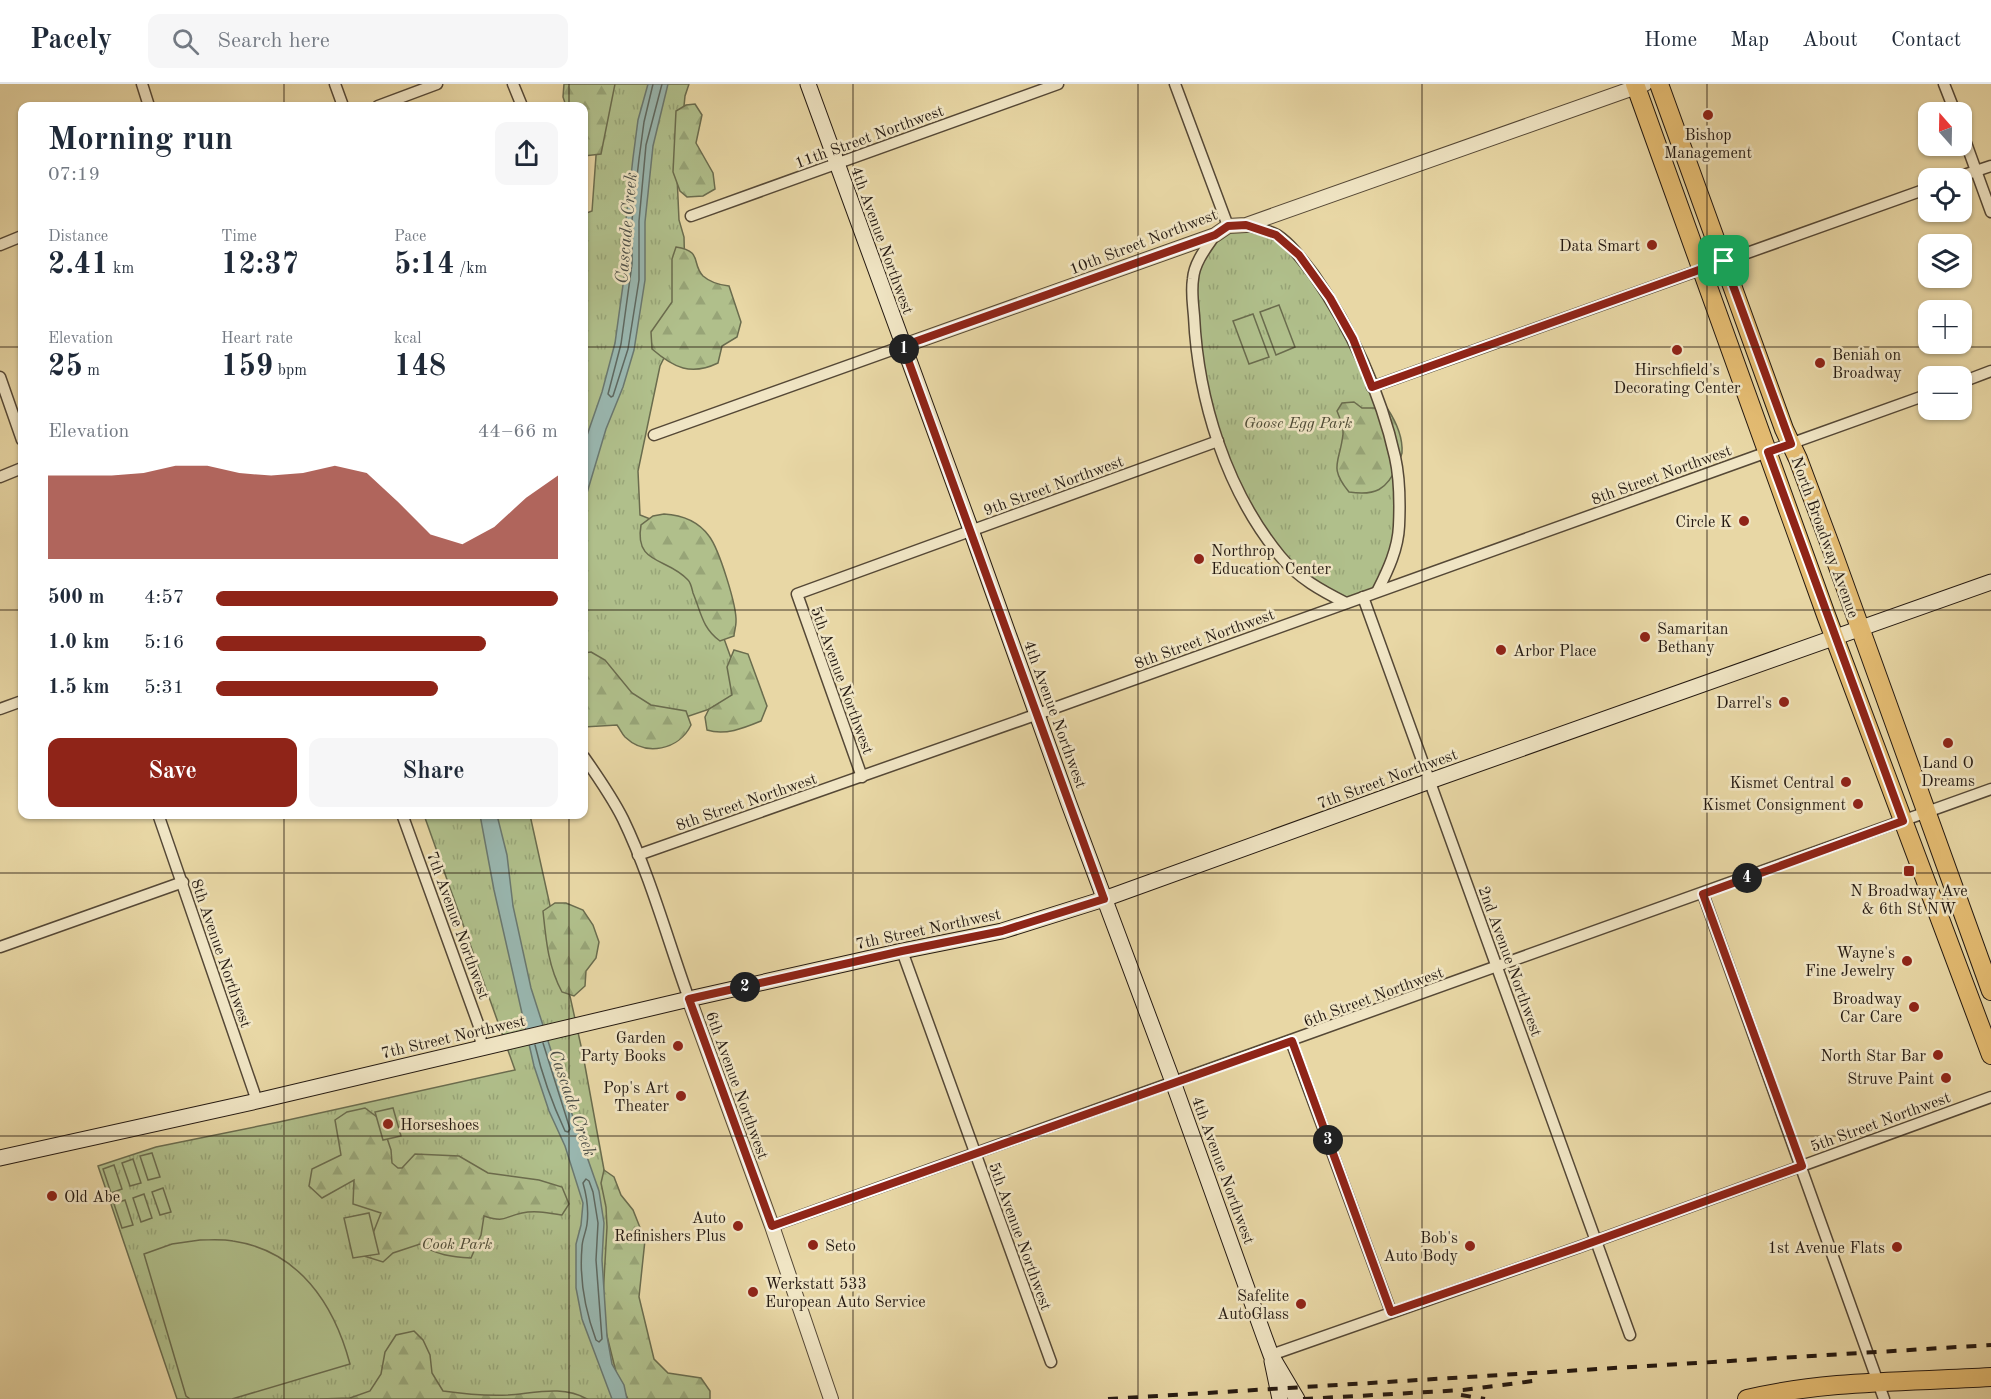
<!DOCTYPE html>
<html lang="en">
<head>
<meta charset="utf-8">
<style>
  :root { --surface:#fff; --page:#f6f6f7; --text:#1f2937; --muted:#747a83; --line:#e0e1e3; --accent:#8f2418 }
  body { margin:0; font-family:"Old Standard TT",serif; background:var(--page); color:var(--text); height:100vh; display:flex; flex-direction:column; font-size:22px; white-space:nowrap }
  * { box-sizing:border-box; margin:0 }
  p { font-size:20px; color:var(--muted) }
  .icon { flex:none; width:33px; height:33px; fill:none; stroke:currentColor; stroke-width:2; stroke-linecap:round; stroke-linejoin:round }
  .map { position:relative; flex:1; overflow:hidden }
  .drawer { position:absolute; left:18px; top:18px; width:570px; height:717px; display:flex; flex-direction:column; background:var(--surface); border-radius:12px; box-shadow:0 2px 4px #0004 }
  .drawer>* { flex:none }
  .needle { width:39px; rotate:340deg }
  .tools { position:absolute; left:1918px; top:18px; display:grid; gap:12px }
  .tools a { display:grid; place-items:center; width:54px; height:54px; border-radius:12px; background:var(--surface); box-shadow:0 2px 4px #0004; font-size:30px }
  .pin { position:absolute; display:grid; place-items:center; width:51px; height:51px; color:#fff; margin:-26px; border-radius:12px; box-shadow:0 3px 9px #0006 }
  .km { position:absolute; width:30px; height:30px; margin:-15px; border-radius:50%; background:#222; color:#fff; font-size:16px; line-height:30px; text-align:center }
  .round { display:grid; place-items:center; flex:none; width:63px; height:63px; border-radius:12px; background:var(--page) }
  .headline { display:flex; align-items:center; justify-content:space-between; height:102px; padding:0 30px }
  h1 { font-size:33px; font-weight:700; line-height:45px }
  .figures { display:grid; grid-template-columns:repeat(3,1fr); gap:9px; height:102px; padding:6px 30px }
  .figures div { display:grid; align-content:center }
  .figures b { font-size:30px; font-weight:700 }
  .figures small { font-size:16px; font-weight:400 }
  .figures p { font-size:16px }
  .chart { height:168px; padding:12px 30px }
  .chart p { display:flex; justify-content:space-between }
  .chart svg { width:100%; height:108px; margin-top:6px; fill:var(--accent); opacity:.7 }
  .cta { display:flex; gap:12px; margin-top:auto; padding:12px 30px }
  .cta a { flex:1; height:69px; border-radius:12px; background:var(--accent); color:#fff; font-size:24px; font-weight:700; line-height:69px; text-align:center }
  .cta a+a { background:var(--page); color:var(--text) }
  ul { padding:0 30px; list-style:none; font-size:20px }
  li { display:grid; grid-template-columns:96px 72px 1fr; align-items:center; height:45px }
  li i { height:15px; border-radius:8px; background:var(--accent) }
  header { display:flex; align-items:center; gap:36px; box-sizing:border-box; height:84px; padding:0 30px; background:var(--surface); border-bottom:2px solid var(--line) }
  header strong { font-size:28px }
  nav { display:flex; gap:33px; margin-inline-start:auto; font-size:21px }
  .search { width:420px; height:54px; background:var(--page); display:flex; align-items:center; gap:15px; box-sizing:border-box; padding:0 21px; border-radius:12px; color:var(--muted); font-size:22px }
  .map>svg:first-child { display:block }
  .grass { fill:url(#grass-tufts); stroke:#6a6c4e; stroke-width:1.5 }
  .forest { fill:url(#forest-firs); stroke:#6a6c4e; stroke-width:1.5 }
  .pitch { fill:#b0bf8b; stroke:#6a6c4e; stroke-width:1.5 }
  .water { fill:#99b7b0; stroke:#6a7870; stroke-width:1.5 }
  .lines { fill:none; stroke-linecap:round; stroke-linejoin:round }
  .shore { stroke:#5e6860; stroke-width:1.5 }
  .minor-casing { stroke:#554836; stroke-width:13 }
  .tertiary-casing { stroke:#554836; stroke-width:16 }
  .secondary-casing { stroke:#241911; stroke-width:17 }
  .primary-casing { stroke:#241911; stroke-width:20 }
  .minor { stroke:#f0e5c4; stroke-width:10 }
  .tertiary { stroke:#f0e5c4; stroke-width:14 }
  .secondary { stroke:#f0e5c4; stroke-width:15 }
  .primary { stroke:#e4bc72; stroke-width:18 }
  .rail { stroke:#241911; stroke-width:4; stroke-dasharray:10 10; stroke-linecap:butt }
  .route-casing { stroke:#fff; stroke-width:12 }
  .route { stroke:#8f2418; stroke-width:8 }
  .grid { fill:none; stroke:#241911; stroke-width:1.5; stroke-opacity:0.55 }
  .poi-dot { fill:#8f2418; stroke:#f0e5c4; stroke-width:2 }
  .labels { text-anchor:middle; stroke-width:5; stroke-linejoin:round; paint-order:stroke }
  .poi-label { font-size:16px; fill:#241911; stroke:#f0e5c4; text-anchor:end }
  .street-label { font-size:16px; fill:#241911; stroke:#f0e5c4 }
  .park-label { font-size:16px; font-style:italic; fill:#4e4b36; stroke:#f0e5c4 }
  .water-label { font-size:18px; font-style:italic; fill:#4d5049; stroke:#f0e5c4 }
</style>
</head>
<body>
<header>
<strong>Pacely</strong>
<div class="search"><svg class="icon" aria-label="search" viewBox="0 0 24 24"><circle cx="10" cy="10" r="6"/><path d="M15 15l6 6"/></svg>Search here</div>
<nav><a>Home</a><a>Map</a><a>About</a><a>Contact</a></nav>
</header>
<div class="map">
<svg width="1991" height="1315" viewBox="0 0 1991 1315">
  <defs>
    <pattern id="grass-tufts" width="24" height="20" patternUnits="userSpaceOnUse" patternTransform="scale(1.5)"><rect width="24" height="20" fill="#b0bf8b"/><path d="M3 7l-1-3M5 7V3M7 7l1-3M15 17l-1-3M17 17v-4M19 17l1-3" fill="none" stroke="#97a477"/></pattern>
    <pattern id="forest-firs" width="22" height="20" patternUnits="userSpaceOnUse" patternTransform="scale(1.5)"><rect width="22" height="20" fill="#b0bf8b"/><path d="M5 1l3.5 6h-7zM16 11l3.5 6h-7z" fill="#97a477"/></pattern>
  </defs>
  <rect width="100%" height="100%" fill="#e8d7a5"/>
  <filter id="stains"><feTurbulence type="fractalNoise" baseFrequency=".00333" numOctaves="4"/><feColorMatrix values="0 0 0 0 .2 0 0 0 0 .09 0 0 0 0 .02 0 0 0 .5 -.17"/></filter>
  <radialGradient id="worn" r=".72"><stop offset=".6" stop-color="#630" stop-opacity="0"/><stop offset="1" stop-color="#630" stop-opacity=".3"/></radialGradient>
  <g class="grass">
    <path d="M578,0H689L685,12L677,92L679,136L684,153L686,230L660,282L638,387L640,431L686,449L745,613L636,650L584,594V215C587,187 584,159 584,130L592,127L597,58Z"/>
    <path d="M1228,142L1276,151L1330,215L1387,343L1399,444L1378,506L1346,519L1281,473L1254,432L1218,357L1195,249L1199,176Z"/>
    <path d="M424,731H530L583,971L646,1315H177L98,1082L156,1063L279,1038L515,986Z"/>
  </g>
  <g class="forest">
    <path d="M564,0H615L601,70L584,72V22H566L563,13Z"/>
    <path d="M695,20L702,31L696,59L713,89L715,105L703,112L687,113L680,107L673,88L676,27L686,21Z"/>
    <path d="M676,163C703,167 691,179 703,192C711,199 719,201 729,202L741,238L737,253L722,262L718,279C691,292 674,284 652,265L651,248L672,218V175Z"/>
    <path d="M1354,318L1362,324H1387C1395,336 1403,353 1402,369C1401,373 1398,378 1397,382C1387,406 1375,412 1349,408C1328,382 1340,379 1343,350C1344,343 1340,334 1337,327L1342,319Z"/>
    <path d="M664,430C682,431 698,437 709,452C719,465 737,522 736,538C736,543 734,548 734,552L720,557C702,544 701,528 693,509C692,505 691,499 688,496C667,473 634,481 641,441L653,432Z"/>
    <path d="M734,566L748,570L767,622L761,637C744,644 725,652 707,646L705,633L709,625L732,611L727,583Z"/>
    <path d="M591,568L605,576L632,609L651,621L686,627L691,641C679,666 646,673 625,653C622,650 620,645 617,641L584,643V569Z"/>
    <path d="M555,819H566L583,826L593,841L599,858L596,874L586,887L585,902L574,912L562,908C548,882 546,856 543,827Z"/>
    <path d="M365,1024L381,1036L391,1066L392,1079L398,1084H402L415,1070L459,1072L488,1089L539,1096L562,1103L569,1120L562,1131C549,1129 535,1126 522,1129C503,1133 506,1139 484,1132L481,1151L471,1174C452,1173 436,1171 420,1160L393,1169L383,1178L364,1172L381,1129L353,1120L354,1096L322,1114L309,1102L312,1085L341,1071L335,1036L347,1028Z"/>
    <path d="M604,1086L614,1093L621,1111L633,1126L645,1156L639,1213L654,1275L668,1289L701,1294L710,1307V1315H628L617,1292L604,1240L603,1213L607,1143L606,1123L601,1099Z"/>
    <path d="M414,1247L423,1256L430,1271L432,1289L443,1307C464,1310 487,1312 508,1311C535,1309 563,1301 587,1315H320L350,1314L370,1307L381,1290L385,1268L396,1251Z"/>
  </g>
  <g class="pitch">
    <path d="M1279,221L1295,263L1276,271L1260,228Z"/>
    <path d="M1253,230L1269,273L1249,280L1233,237Z"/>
    <path d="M393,1024L401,1052L383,1056L375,1028Z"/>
    <path d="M152,1069L160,1093L148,1096L140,1072Z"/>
    <path d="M133,1075L141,1099L130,1102L122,1079Z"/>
    <path d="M114,1081L122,1105L111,1109L103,1085Z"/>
    <path d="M163,1104L171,1128L160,1131L152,1108Z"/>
    <path d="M144,1110L152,1134L141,1138L133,1114Z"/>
    <path d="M125,1116L133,1141L122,1144L114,1120Z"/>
    <path d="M369,1129L379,1170L353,1174L344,1134Z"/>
    <path d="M200,1156C211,1156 222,1155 233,1157C299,1167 334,1220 350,1280L232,1315H190L186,1312L144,1170L172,1160Z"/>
  </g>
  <g class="water">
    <path d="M648,0H668L653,62L645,138V196L634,266L623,303L606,345L584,419V360L602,308L615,259L626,179V136L633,74L638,36Z"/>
    <path d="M480,731H497L507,771L513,822L531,904L565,1010L599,1107L604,1139L602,1176L607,1252L612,1280L624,1301L627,1315H612L582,1235L576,1204V1160L581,1141L583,1119L565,1062L549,1027L534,982L494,806Z"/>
  </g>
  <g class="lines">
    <g class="shore">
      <path d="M653,0L644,38L639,75L632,136V180L621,260L608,310L611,313L613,312L628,265L639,196V137L646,61L662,0"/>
      <path d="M535,961C542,991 552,1019 565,1047L568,1048L570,1045L543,959"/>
      <path d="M586,1095L589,1097L593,1108L598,1139L596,1176L602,1255L599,1258L596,1256C585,1226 579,1196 582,1163C582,1156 586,1148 587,1140C589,1125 587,1113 583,1099Z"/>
    </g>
    <g class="minor-casing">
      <g id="minor">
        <path d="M142,0L149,22"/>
        <path d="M335,0L343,22"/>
        <path d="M513,0L522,22"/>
        <path d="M1175,0L1228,142"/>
        <path d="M1944,0L1955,28"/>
        <path d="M378,22L437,0"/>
        <path d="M1962,48L1991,128"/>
        <path d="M1955,94L1991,82"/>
        <path d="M691,132L1058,0"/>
        <path d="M1246,141C1256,144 1268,146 1277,151C1292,161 1303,177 1314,191C1351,244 1381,310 1395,373C1400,395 1400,420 1399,442C1398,465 1388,486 1378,506"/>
        <path d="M1215,151C1206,164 1194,179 1193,195C1191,207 1193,220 1194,232C1198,316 1226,406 1280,472C1298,494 1322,507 1346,519"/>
        <path d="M0,161L22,152"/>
        <path d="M0,293L22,356"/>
        <path d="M1962,298L1991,287"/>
        <path d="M1372,303L1929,104"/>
        <path d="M654,351L903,262"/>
        <path d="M0,393L22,384"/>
        <path d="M1363,513L1630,1251"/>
        <path d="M0,625L22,617"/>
        <path d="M584,673C598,693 612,713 623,735C650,791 668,857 689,915"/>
        <path d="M862,693L797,510L1218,357"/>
        <path d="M158,730L257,1017"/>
        <path d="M402,730L480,945L481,964"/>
        <path d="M638,771L1021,636L1929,310"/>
        <path d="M1703,810L1884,1315"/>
        <path d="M0,863L183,798"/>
        <path d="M902,867L1051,1278"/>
        <path d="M1291,957L1391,1228"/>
        <path d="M772,1142L1991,705"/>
        <path d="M1271,1271L1579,1163L1991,1013"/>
      </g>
    </g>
    <g class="tertiary-casing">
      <g id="tertiary">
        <path d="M903,262L1215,151L1228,142L1246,141L1645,0"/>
        <path d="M689,915L772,1142L831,1315"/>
      </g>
    </g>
    <g class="secondary-casing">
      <g id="secondary">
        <path d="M808,0L971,446L1069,720L1173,998L1264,1252L1271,1271L1297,1315"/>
        <path d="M0,1074L257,1017L689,915L902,867L1002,847L1104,815L1430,697L1991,498"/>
        <path d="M1272,1277L1280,1315"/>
      </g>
    </g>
    <g class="primary-casing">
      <g id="primary">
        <path d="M1635,0L1826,531L1991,971"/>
        <path d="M1659,0L1784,345L1798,375L1832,466L1991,907"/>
        <path d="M1747,1315C1826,1296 1910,1298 1991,1293"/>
      </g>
    </g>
    <use href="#minor" class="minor"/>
    <use href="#tertiary" class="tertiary"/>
    <use href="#secondary" class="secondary"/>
    <use href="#primary" class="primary"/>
    <g class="rail">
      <path d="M1461,1311L1485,1315"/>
      <path d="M1108,1315L1991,1261"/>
      <path d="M1303,1315L1463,1306L1533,1297"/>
    </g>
  </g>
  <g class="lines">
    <g class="route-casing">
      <path id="route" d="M1246,141L1276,151L1299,171L1330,214L1353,255L1372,303L1724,177L1791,360L1768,368L1903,737L1703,810L1802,1082L1579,1163L1391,1228L1292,957L772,1142L689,915L902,867L1002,847L1104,815L903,262L1215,151L1228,142Z"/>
    </g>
    <use href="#route" class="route"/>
  </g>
  <path class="grid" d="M284,0V22M569,0V22M853,0V1315M1138,0V1315M1422,0V1315M1707,0V1315M0,263H22M584,263H1991M0,526H22M584,526H1991M284,730V1315M569,730V1315M0,789H1991M0,1052H1991"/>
  <g class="poi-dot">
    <circle cx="1708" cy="31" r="6"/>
    <circle cx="1652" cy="161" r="6"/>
    <circle cx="1677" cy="266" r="6"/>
    <circle cx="1820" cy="279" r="6"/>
    <circle cx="1744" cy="437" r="6"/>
    <circle cx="1199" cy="475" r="6"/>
    <circle cx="1645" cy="553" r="6"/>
    <circle cx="1501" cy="566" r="6"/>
    <circle cx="1784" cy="618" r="6"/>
    <circle cx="1948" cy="659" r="6"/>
    <circle cx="1846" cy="698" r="6"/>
    <circle cx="1858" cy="720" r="6"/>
    <rect x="1903" y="781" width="12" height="12" rx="3"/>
    <circle cx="1907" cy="877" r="6"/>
    <circle cx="1914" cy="923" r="6"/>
    <circle cx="678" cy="962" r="6"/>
    <circle cx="1938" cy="971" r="6"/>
    <circle cx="1946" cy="994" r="6"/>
    <circle cx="681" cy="1012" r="6"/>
    <circle cx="388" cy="1040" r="6"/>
    <circle cx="52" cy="1112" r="6"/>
    <circle cx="738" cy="1142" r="6"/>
    <circle cx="813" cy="1161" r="6"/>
    <circle cx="1470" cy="1162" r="6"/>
    <circle cx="1897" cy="1163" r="6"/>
    <circle cx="753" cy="1208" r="6"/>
    <circle cx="1301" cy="1220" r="6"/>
  </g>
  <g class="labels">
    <g class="poi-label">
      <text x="1708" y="56" text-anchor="middle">Bishop<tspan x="1708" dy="18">Management</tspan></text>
      <text x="1640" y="167">Data Smart</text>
      <text x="1832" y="276" text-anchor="start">Beniah on<tspan x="1832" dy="18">Broadway</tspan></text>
      <text x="1677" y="291" text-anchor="middle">Hirschfield's<tspan x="1677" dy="18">Decorating Center</tspan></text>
      <text x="1732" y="443">Circle K</text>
      <text x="1211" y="472" text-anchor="start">Northrop<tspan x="1211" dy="18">Education Center</tspan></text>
      <text x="1657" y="550" text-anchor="start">Samaritan<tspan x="1657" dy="18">Bethany</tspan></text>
      <text x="1513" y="572" text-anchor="start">Arbor Place</text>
      <text x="1772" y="624">Darrel's</text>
      <text x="1948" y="684" text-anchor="middle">Land O<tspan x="1948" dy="18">Dreams</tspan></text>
      <text x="1834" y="704">Kismet Central</text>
      <text x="1846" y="726">Kismet Consignment</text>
      <text x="1909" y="812" text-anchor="middle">N Broadway Ave<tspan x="1909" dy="18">&amp; 6th St NW</tspan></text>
      <text x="1895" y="874">Wayne's<tspan x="1895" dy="18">Fine Jewelry</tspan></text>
      <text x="1902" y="920">Broadway<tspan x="1902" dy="18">Car Care</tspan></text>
      <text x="666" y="959">Garden<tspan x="666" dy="18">Party Books</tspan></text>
      <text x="1926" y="977">North Star Bar</text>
      <text x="1934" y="1000">Struve Paint</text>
      <text x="669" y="1009">Pop's Art<tspan x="669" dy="18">Theater</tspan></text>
      <text x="400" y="1046" text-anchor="start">Horseshoes</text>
      <text x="64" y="1118" text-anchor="start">Old Abe</text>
      <text x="726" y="1139">Auto<tspan x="726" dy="18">Refinishers Plus</tspan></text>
      <text x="1458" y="1159">Bob's<tspan x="1458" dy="18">Auto Body</tspan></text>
      <text x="825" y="1167" text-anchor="start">Seto</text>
      <text x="1885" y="1169">1st Avenue Flats</text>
      <text x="765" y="1205" text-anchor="start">Werkstatt 533<tspan x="765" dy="18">European Auto Service</tspan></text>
      <text x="1289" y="1217">Safelite<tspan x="1289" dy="18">AutoGlass</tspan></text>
    </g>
    <g class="street-label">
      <text transform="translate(869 52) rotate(-20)" y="6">11th Street Northwest</text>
      <text transform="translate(883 156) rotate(70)" y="6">4th Avenue Northwest</text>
      <text transform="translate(1143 157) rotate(-21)" y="6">10th Street Northwest</text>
      <text transform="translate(1661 390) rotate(-20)" y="6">8th Street Northwest</text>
      <text transform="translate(1053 401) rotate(-20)" y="6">9th Street Northwest</text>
      <text transform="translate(1826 453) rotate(70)" y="6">North Broadway Avenue</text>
      <text transform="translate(1204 554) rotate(-20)" y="6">8th Street Northwest</text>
      <text transform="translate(843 596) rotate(70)" y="6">5th Avenue Northwest</text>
      <text transform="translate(1056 630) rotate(70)" y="6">4th Avenue Northwest</text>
      <text transform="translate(1387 694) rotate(-20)" y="6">7th Street Northwest</text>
      <text transform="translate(746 717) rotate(-19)" y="6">8th Street Northwest</text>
      <text transform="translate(459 841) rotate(70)" y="6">7th Avenue Northwest</text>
      <text transform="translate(928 844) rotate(-12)" y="6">7th Street Northwest</text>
      <text transform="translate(222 869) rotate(71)" y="6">8th Avenue Northwest</text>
      <text transform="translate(1511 877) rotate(70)" y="6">2nd Avenue Northwest</text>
      <text transform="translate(1373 912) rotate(-20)" y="6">6th Street Northwest</text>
      <text transform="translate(453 952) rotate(-13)" y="6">7th Street Northwest</text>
      <text transform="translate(738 1001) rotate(70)" y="6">6th Avenue Northwest</text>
      <text transform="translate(1880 1037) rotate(-20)" y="6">5th Street Northwest</text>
      <text transform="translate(1224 1086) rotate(70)" y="6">4th Avenue Northwest</text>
      <text transform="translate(1021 1152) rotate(70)" y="6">5th Avenue Northwest</text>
    </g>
    <g class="park-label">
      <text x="1298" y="344">Goose Egg Park</text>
      <text x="457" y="1165">Cook Park</text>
    </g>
    <g class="water-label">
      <text transform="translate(626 144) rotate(-85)" y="6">Cascade Creek</text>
      <text transform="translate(573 1019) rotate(71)" y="6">Cascade Creek</text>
    </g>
  </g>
  <rect width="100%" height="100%" filter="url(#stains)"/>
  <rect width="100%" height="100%" fill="url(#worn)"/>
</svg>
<div class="tools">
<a><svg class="needle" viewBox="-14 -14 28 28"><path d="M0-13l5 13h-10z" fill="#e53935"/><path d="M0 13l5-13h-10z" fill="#747a83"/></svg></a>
<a><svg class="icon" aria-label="locate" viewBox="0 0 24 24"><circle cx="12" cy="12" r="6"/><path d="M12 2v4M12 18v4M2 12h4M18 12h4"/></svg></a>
<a><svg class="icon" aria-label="layers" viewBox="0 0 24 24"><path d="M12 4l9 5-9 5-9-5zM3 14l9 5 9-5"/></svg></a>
<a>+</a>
<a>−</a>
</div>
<div class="pin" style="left:1724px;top:177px;background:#1e9e55"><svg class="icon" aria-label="arrive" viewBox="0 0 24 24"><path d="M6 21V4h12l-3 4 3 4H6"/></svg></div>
<b class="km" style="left:904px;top:265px">1</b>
<b class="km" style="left:745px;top:903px">2</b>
<b class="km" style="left:1328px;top:1056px">3</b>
<b class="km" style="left:1747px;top:794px">4</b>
<section class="drawer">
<div class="headline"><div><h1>Morning run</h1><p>07:19</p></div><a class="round"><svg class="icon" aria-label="share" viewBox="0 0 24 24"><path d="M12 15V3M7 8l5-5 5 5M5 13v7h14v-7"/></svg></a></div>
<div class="figures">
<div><p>Distance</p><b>2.41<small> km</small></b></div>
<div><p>Time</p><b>12:37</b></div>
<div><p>Pace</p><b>5:14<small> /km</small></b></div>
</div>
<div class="figures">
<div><p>Elevation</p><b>25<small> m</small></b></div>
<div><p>Heart rate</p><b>159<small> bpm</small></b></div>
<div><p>kcal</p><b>148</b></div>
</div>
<div class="chart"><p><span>Elevation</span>44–66 m</p>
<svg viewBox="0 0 160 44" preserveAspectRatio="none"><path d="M0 44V10L10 10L20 10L30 9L40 6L50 6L60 9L70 10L80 9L90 6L100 9L110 21L120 34L130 38L140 31L150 19L160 10V44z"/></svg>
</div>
<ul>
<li><b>500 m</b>4:57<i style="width:100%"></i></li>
<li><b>1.0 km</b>5:16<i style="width:79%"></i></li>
<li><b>1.5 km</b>5:31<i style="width:65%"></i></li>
</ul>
<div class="cta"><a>Save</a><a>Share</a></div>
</section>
</div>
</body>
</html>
